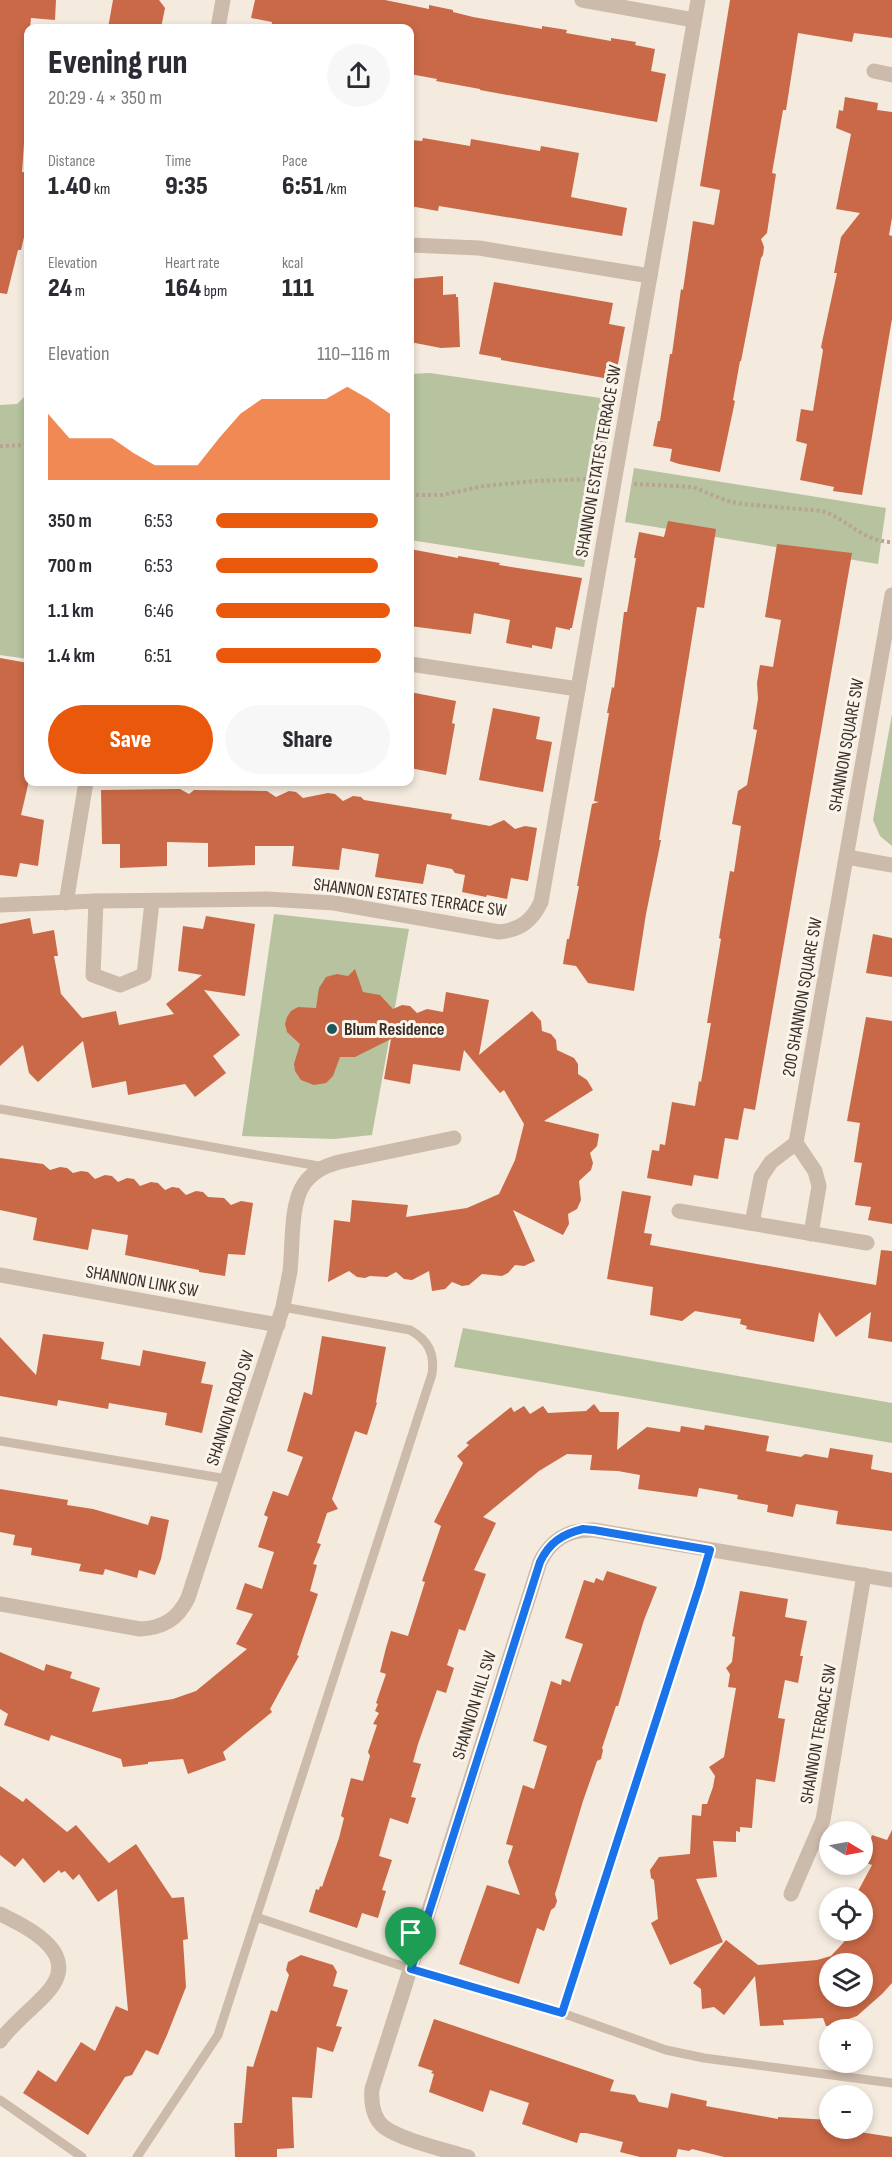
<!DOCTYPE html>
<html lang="en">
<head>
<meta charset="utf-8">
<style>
  :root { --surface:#fff; --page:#f7f7f7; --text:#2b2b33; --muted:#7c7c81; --accent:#ea580c }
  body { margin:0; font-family:"Sofia Sans Condensed",sans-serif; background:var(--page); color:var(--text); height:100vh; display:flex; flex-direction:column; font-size:22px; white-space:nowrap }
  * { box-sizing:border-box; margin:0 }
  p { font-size:20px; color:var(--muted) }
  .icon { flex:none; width:33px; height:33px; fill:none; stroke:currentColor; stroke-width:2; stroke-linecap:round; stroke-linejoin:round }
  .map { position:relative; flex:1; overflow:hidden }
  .drawer { position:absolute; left:24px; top:24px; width:390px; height:762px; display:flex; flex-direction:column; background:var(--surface); border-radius:12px; box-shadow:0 3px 9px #0003 }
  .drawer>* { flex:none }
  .needle { width:39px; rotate:100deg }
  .buttons { position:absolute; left:819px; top:1821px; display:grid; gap:12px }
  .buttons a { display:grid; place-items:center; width:54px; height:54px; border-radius:50%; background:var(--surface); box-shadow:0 3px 9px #0003; font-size:30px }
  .pin { position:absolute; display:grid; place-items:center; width:51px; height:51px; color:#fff; margin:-62px -26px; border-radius:50% 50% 50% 0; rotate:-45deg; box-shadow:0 0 6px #0007 }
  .pin .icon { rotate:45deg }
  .round { display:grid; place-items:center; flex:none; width:63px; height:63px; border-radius:32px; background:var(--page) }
  .summary { display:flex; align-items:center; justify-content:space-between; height:102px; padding:0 24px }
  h1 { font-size:33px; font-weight:800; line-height:45px }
  .figures { display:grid; grid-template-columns:repeat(3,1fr); gap:9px; height:102px; padding:6px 24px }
  .figures div { display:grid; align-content:center }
  .figures b { font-size:26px; font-weight:800 }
  .figures small { font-size:16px; font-weight:400 }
  .figures p { font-size:16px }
  .chart { height:168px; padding:12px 24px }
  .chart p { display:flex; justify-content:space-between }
  .chart svg { width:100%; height:108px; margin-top:6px; fill:var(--accent); opacity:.7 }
  .button { display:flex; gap:12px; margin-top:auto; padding:12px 24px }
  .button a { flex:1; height:69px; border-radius:36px; background:var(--accent); color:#fff; font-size:24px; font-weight:800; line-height:69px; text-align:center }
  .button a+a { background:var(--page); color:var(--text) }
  ul { padding:0 24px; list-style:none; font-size:20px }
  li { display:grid; grid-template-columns:96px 72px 1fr; align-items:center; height:45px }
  li i { height:15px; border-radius:8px; background:var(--accent) }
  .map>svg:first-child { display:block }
  .green { fill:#b6c39e }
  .building { fill:#c96947; fill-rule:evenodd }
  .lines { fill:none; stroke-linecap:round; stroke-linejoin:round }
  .path { stroke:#b8a494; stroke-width:4; stroke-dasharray:3 3; stroke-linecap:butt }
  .lane { stroke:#ccbaaa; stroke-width:9 }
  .street { stroke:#ccbaaa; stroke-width:15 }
  .route-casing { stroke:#fff; stroke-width:12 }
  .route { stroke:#1a73e8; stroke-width:8 }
  .poi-dot { fill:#1d575d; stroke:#fbf4eb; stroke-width:2 }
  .labels { text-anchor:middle; stroke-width:6; stroke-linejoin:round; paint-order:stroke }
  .street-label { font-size:18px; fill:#392f29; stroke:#fbf4eb }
  .poi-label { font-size:18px; font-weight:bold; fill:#392f29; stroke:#fbf4eb; text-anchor:start }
</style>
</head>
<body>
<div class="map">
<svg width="892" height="2157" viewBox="0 0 892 2157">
  <rect width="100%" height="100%" fill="#f4eade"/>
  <g class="green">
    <path d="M430,373L614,400L584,567L410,540V374Z"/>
    <path d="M28,393V659L0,655V405L17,404Z"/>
    <path d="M634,468L886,508L878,564L625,522Z"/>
    <path d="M892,714V846L880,836L873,820Z"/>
    <path d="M274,914L409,929L372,1135L334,1139L242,1136Z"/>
    <path d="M463,1328L892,1403V1443L454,1367Z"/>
  </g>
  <g class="building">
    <path d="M0,0H56L55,20L31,18L30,28H28V129H25L22,172L28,173L27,218L28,220L21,250H18L7,294L0,293Z"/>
    <path d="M113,0H159L165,8L161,28H108Z"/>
    <path d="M255,0H385L429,9V5L453,10V12L473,17L542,29V26L567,30L566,33L611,41V38L636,42L635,45L655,49L651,71L666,74L657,122L480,90V89L436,81L437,79L410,74V28H271L272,22L251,18Z"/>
    <path d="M730,0H892V38L854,33L852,42L798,33L786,110H783L772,173L776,174L767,233L761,239L764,247L763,255L761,258L741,361H740L733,400L735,401L720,472L679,464L670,461L672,449L653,446L658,421H660L670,354H672L681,289L683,290L693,221L714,225L720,190L700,186Z"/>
    <path d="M845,97L878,103L877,110L892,112V218L889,235L892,236V319L862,495L833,491L834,487L800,480L807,444L796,441L801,409L813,411L823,350L821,347L837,273H834L841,237L860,213L836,209L851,134L836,128L839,110L843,111Z"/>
    <path d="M423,138L470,146L471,139L540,151L541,146L579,153L571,197L627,208L622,236L439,206L438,211L410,206V140L422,141Z"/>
    <path d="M443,276V295L456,294V297H458L460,347L441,348L410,342V279Z"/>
    <path d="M494,282L613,303L609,324L625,327L615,380L501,360V358L479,354Z"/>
    <path d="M668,521L716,529L704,608L697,607L659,840H661L646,914L634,991L588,983L576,966L563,964L567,939H569L579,886H577L592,804L599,802L594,801L609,713H607L612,687L614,688L624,612H627L636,558H634L639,532L664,537Z"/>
    <path d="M777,544L852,553L755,1110L744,1108L738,1140L725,1138L718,1179L694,1175L692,1186L647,1178L652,1150L659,1151L660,1144L665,1145L672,1102L695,1106L699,1081L701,1082L711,1023H707L721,939L719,938L730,871L734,872L741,826L732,824L738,791L747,785L757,730L753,729L758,699L757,683L760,665L773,667L781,620L765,617Z"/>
    <path d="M410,549L458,558V556L500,563L499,565L582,578L572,628H570V630L556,627L552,649L532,645V648L506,643L510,620L474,613L471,634L410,626Z"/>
    <path d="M0,658L28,663V785L21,815L44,820L38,866L20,863L17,877L0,875Z"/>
    <path d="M410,692L456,701L452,723L455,724L446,775L410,768Z"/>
    <path d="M493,708L540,717L536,739L552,742L543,792L479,780Z"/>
    <path d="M180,789L189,794L194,790L267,791L276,797L289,791L296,792L303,798L328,793L335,794L343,801L353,796L361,797L364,800L452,814L451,819L490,826L504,820L515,829L525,826L537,828L528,881L511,878L507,899L487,895L486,897L462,892L465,875L455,873L452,869L427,864L423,884L375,877L379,854L342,848L339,870L292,866L294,846H255V865L208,867V843L167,842V866L120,868V844H102L101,790Z"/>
    <path d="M206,916L255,924L245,996L204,990L240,1035L213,1056L226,1073L195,1097L185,1084L128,1095L126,1081L92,1088L83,1041L38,1082L29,1073L23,1045L0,1066V924L30,918L33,934L54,930L58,956H54L61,994L82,1018L116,1011L119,1025L174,1014L166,1004L202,975L178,971L183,926L203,929Z"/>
    <path d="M873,934L892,938V977L866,973Z"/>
    <path d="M355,969L363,992L380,995L393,1009L402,1005L410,1006L417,1013L427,1009L443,1012L446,992L489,1000L479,1055L532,1011L541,1021L542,1031L551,1034L556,1040L557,1050L574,1058L578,1064V1074L587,1080L593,1090L544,1121L599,1134L597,1146L590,1153L593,1163L591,1170L579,1181L581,1200L577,1209L568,1214L569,1224L563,1235L513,1210L535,1261L524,1266L515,1265L508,1273L502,1276L482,1274L469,1285L462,1286L452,1282L445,1289L432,1291L429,1271L412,1280L404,1279L396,1272L387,1277L370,1276L365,1278L357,1277L349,1271L328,1282L334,1220L350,1222L352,1200L408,1205L406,1217L467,1208L499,1194L515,1160L524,1124L504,1090L500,1093L464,1050L460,1071L413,1064L410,1084L384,1079L391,1039L355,1057H340L333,1076L326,1083L314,1085L301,1080L295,1071L294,1064L300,1044L287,1032L285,1024L287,1017L291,1011L298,1007L316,1008L319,988L326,977L337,974L348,976Z"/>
    <path d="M866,1017L892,1021V1224L868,1220L871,1207L855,1205L862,1163L854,1162L860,1123L847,1121Z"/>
    <path d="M0,1158L43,1164L50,1170L60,1167L67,1168L73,1173L81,1171L88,1172L95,1179L105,1175L112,1176L118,1182L127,1178L134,1179L140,1186L151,1182L158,1183L165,1190L172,1187L179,1188L186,1195L196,1191L203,1192L208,1197L224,1198L231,1205L241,1201L253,1203L245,1255L228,1254L225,1276L199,1272V1270L125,1255L128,1235L92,1229L88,1250L33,1240L37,1218L0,1210Z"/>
    <path d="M622,1191L651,1196L644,1233L652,1234L650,1245L876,1285L881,1250L892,1251V1342L868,1338L871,1312L836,1337L819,1312L814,1342L746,1329L747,1326L740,1324L741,1319L695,1311L682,1321L650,1315L653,1287L607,1279Z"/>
    <path d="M43,1334L104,1342L101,1359L140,1366L143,1350L206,1362L201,1383L213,1385L202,1433L165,1425L167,1413L109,1403L108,1409L58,1400L57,1406L0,1396V1337L36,1375Z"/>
    <path d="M322,1336L386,1347L376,1402L377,1403L367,1435L355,1431L332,1499L338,1509L327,1513L317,1543L321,1544L313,1564L317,1565L310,1591L318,1594L297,1655L299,1656L270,1709L272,1712L223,1752L226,1760L188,1774L183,1759L148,1762V1764L123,1767L121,1759L51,1735L49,1741L4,1725L8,1714L0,1709V1652L44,1671L46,1664L72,1672L70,1678L100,1688L92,1712L173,1699L196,1691L247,1649L236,1644L253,1614L236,1609L245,1583L262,1589L274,1552L258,1547L268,1517L264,1515L273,1491L288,1496L303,1457L287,1451L304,1392L312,1395Z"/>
    <path d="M594,1404L600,1412H619L617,1450L647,1427L680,1432L681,1426L704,1430L705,1425L769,1436L766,1451L801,1457L805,1454L828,1458L830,1448L873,1455L871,1469L892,1473V1531L836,1524L838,1511L796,1504L793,1517L767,1512L768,1505L737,1499L738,1495L699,1488L697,1497L638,1489L640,1475L618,1471L590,1470L592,1455L567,1454L539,1471L483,1517L496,1523L474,1570L486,1574L465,1631L459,1629L447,1665L454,1668L446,1693L437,1690L418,1744L413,1762L421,1764L411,1797L416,1798L408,1824L390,1818L379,1856L392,1860L382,1890L386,1891L378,1918L362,1913L357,1928L309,1912L316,1889L319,1890L320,1886L322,1887L339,1838L344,1818L341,1816L351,1778L363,1781L370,1756L368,1752L377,1725L373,1724L379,1713L375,1711L378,1704L376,1703L386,1674L380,1672L386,1648L391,1631L408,1636L425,1582L422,1581L441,1526L434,1522L463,1463L457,1456L469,1445L466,1443L511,1407L514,1412L524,1406L530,1414L543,1406L548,1413L586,1411Z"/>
    <path d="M0,1489L68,1500L67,1505L93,1509L148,1525L151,1516L169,1520L161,1559L155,1575L139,1570L137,1578L105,1569L103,1575L79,1571L81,1564L31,1555L32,1548L13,1545L15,1535L0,1532Z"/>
    <path d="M607,1571L657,1587L644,1620L618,1706H616L602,1748L603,1750L601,1759L597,1761L583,1801L555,1894L557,1901L555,1907L551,1910L544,1931L537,1928L519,1984L459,1964L487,1885L520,1895L508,1862L513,1846L506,1844L523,1785L534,1789L547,1746L533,1741L551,1681L561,1685L562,1679L570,1682L583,1644L565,1638L584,1580L594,1583L596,1578L603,1581Z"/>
    <path d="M740,1591L788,1599L785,1617L807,1621L800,1656H803L798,1683L785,1680L778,1718L785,1719L775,1782L756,1779L752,1828L740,1827V1832L736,1831V1842L713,1841L717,1877L696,1879L723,1942L670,1965L651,1923L658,1919L654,1880L651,1878L650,1870L659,1857L690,1854L692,1815L701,1816L702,1804H707L713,1787L715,1776L709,1767L724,1757L736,1688L728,1687L730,1674L726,1668L732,1662L735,1637L732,1636Z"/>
    <path d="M0,1786L23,1802L26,1798L67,1832L76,1825L109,1863L136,1844L172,1898L184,1897L188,1939L183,1940L186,1987L167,2035L158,2055L146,2050L132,2075L125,2077L88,2135L23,2093L38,2070L56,2082L81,2042L95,2051L116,2006L128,2011L117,1889L98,1902L79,1874L73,1880L65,1871L61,1873L59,1870L44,1883L23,1858L15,1867L0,1855Z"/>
    <path d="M892,1830V1983L882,1994L857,2016L829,2026H826L823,2018L783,2020L784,2025L760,2026L755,1976L724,2015L714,2007L702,2009L701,1989L693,1983L726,1940L758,1965L817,1960L831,1956L855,1930H862V1896L857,1893L872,1865L863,1862L872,1835L887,1840ZM830,1964H862V1996H830Z"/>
    <path d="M301,1955L333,1965L337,1972L333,1986L348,1990L336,2026L342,2027L333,2052L317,2047L312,2098L292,2097L294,2148L277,2149V2157H235L234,2123H242L247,2066L253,2067L271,2010L277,2012L289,1975L286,1970L288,1962Z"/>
    <path d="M434,2019L614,2080L610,2091L635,2095L639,2102L668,2108L671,2093L707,2101L706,2106L778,2119V2117L830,2120V2128H853V2131L892,2137V2157H724L692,2149L689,2151L678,2149L676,2157H640L620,2152L623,2142L586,2133H580L577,2143L522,2124L529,2103L490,2090L483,2112L429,2092L434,2074L431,2073L433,2071L418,2066Z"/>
  </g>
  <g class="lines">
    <g class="path">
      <path d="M0,446L28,445"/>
      <path d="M634,484L693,487L727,501L742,504L822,511C848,519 861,541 892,542"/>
      <path d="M410,495H442L484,486L536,481L596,479"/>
    </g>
    <g class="lane">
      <path d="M0,1109L324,1167"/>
      <path d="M0,1441L227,1479"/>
      <path d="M256,1917L411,1969L562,2013L666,2050L704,2058L892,2083"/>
      <path d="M562,2013L699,1587L710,1550"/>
      <path d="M0,2100L82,2157"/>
      <path d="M137,2157L218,2035L432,1374C435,1353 428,1340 410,1330L283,1307"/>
    </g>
    <g class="street">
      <path d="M582,0L694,20"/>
      <path d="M218,28L223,0"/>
      <path d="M874,71L892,75"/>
      <path d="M410,245L479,248L650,276"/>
      <path d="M410,664L578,689"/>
      <path d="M847,857L892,865"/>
      <path d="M96,901L93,975L120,985L144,975L152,902"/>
      <path d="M66,903L86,782"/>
      <path d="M0,905L96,901L267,899L334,903L499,932C520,930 532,921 541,902L698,0"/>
      <path d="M796,1143L892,595"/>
      <path d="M679,1211L867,1243"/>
      <path d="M752,1223L761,1177L771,1162L796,1143L815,1171L819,1186L811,1234"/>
      <path d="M0,1275L278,1325"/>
      <path d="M0,1604L140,1629C163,1628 178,1619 188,1598L283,1307C285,1295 288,1283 290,1271C293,1246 290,1204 304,1184C313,1171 325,1166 339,1162L454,1138"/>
      <path d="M791,1894L823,1820L864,1575"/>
      <path d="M0,1914C31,1929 84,1955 45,1995C30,2011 13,2023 0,2041"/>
      <path d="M468,2157C446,2150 401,2140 384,2127C373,2118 371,2102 372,2089L540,1562C551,1540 568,1529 594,1530L892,1580"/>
    </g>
  </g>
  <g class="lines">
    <g class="route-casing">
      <path id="route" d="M583,1529L594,1530L710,1550L699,1587L562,2013L411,1969L540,1562C549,1543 562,1534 583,1529Z"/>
    </g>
    <use href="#route" class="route"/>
  </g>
  <circle class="poi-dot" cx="332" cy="1029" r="6"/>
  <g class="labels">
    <g class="street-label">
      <text transform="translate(598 461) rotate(-80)" y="6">SHANNON ESTATES TERRACE SW</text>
      <text transform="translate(846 745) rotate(-80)" y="6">SHANNON SQUARE SW</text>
      <text transform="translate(410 897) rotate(8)" y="6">SHANNON ESTATES TERRACE SW</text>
      <text transform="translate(802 997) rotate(-80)" y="6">200 SHANNON SQUARE SW</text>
      <text transform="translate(142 1281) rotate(10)" y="6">SHANNON LINK SW</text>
      <text transform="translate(230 1408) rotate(-72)" y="6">SHANNON ROAD SW</text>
      <text transform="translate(474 1705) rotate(-73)" y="6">SHANNON HILL SW</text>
      <text transform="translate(818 1734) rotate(-80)" y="6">SHANNON TERRACE SW</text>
    </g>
    <g class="poi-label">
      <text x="344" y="1035">Blum Residence</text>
    </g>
  </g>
</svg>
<div class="buttons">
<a><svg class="needle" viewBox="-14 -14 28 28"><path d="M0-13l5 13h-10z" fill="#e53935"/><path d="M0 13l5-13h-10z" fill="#7c7c81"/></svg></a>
<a><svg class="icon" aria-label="locate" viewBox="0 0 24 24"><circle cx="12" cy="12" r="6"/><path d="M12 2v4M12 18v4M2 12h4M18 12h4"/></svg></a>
<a><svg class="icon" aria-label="layers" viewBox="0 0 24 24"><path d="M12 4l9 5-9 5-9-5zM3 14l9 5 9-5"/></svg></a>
<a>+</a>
<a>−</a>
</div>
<div class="pin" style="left:411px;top:1969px;background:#1e9e55"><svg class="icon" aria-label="arrive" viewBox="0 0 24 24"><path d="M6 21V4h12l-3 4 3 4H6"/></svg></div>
<section class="drawer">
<div class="summary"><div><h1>Evening run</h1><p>20:29 · 4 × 350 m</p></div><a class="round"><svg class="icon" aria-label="share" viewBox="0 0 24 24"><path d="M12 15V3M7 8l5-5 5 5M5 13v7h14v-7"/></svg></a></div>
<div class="figures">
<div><p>Distance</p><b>1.40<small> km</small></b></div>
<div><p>Time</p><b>9:35</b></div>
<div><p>Pace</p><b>6:51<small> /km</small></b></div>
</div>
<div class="figures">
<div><p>Elevation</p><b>24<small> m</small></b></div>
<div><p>Heart rate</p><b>164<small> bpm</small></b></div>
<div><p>kcal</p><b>111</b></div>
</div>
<div class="chart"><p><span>Elevation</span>110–116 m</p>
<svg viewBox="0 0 160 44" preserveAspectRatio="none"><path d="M0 44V17L10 27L20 27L30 27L40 33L50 38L60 38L70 38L80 27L90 17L100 11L110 11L120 11L130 11L140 6L150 11L160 17V44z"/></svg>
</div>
<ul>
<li><b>350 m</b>6:53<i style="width:93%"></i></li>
<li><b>700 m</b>6:53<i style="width:93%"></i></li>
<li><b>1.1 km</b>6:46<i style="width:100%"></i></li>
<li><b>1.4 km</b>6:51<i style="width:95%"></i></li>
</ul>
<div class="button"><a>Save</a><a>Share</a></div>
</section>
</div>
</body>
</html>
